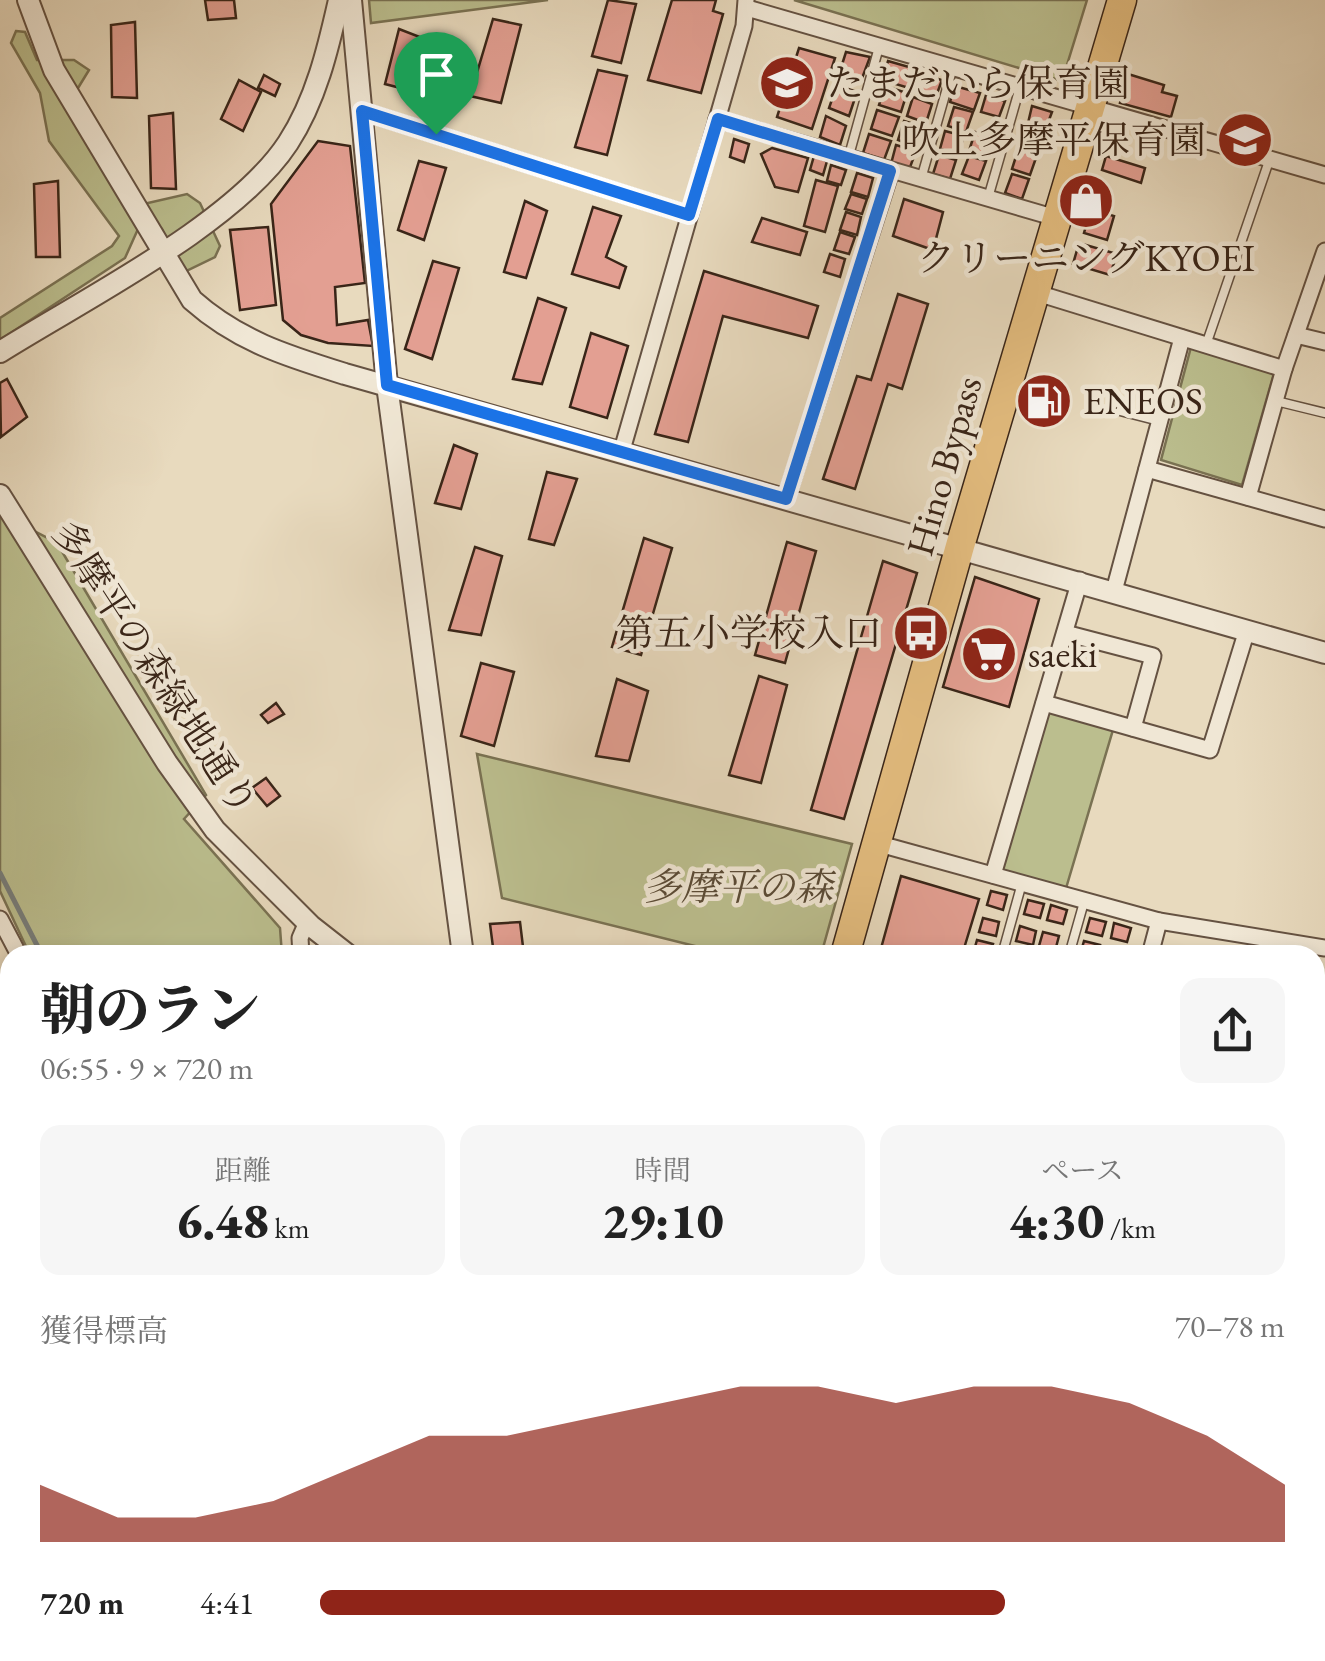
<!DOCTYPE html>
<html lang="ja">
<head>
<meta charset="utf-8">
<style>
  :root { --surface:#fff; --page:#f6f6f6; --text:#222; --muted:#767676; --accent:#8f2418 }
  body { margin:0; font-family:"EB Garamond","Noto Serif JP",serif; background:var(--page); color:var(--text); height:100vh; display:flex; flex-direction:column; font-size:38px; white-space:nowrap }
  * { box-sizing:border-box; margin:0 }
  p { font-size:32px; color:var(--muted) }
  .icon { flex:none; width:55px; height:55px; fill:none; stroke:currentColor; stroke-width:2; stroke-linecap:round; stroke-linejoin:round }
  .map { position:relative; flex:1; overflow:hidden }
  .drawer { position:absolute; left:0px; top:945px; width:1325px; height:718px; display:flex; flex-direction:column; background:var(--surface); border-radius:30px 30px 0 0; box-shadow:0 5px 15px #0003 }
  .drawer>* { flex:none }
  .pin { position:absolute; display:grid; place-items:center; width:85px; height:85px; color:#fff; margin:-102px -42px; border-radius:50% 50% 50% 0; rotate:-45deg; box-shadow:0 0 10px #0007 }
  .pin .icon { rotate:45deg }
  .round { display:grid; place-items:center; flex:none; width:105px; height:105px; border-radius:20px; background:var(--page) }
  .head { display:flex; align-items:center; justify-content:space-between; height:170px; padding:0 40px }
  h1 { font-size:55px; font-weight:800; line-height:75px }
  .metrics { display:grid; grid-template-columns:repeat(3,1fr); gap:15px; height:170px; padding:10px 40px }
  .metrics div { display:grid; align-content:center; border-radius:20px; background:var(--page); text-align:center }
  .metrics b { font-size:50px; font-weight:800 }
  .metrics small { font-size:28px; font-weight:400 }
  .metrics p { font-size:28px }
  .chart { height:280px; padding:20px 40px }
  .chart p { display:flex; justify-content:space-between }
  .chart svg { width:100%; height:180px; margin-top:10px; fill:var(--accent); opacity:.7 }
  ul { padding:0 40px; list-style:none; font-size:32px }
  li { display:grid; grid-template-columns:160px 120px 1fr; align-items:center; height:75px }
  li i { height:25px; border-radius:12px; background:var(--accent) }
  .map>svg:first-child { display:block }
  .green { fill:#bbbe8e; stroke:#7a7253; stroke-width:2.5 }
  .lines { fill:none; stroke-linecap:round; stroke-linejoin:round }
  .stream { stroke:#767d7b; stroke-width:5 }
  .building { fill:#e39f92; stroke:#392518; stroke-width:2.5 }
  .service-casing { stroke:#655242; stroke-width:11 }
  .minor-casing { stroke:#655242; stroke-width:19 }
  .tertiary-casing { stroke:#655242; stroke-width:24 }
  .trunk-casing { stroke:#392518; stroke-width:31 }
  .service { stroke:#f0e7d5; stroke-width:8 }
  .minor { stroke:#f0e7d5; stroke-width:15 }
  .tertiary { stroke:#f0e7d5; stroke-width:20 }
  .trunk { stroke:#e4bd7f; stroke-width:28 }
  .route-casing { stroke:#fff; stroke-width:20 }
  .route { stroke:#1a73e8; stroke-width:12 }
  .labels { text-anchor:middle; stroke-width:9; stroke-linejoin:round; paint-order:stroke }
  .poi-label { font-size:38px; fill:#392518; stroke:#f0e7d5; text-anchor:start }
  .street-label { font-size:38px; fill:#392518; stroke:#f0e7d5 }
  .park-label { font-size:38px; font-style:italic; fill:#5a4b36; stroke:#f0e7d5 }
</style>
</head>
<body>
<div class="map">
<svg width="1325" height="1661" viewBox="0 0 1325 1661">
  <rect width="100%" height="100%" fill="#e8dabe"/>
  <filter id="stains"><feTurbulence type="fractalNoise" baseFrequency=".002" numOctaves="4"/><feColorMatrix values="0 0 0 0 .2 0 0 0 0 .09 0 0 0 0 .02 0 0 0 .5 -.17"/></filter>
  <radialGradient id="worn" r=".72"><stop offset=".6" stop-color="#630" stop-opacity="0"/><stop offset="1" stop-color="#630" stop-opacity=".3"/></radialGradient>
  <g class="green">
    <path d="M369,0H548L371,23Z"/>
    <path d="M794,0H1087L1062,81Z"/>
    <path d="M16,31L25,32L37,60H74L89,70L67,106L126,208L187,194L200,203L220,246L215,257L182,273L162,229H138L125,258L0,340V318L112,246L119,236L49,141L40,93L11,43Z"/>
    <path d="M1191,347L1274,373L1242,485L1161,460Z"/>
    <path d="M0,513L57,543L206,795L184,819L280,928L282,955H30L0,891Z"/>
    <path d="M1044,703L1115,723L1064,895L993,875Z"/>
    <path d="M477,754L852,844L821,955H731L502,898Z"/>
    <path d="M211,1652L336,1653L338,1661H210Z"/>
  </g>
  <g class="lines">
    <g class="stream">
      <path d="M0,873L42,955"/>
      <path d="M219,1652L221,1661"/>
    </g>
  </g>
  <g class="building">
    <path d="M205,0H234L236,18L208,20Z"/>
    <path d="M608,0L636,4L621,63L592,56Z"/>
    <path d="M672,0H716L713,11L723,14L701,93L648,80Z"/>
    <path d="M493,19L521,25L501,103L470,96Z"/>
    <path d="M135,22L137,98L112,97L111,25Z"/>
    <path d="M399,29L425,39L416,92L385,84Z"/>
    <path d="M799,48L835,58L812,129L777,117Z"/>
    <path d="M846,52L870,57L861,81L839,74Z"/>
    <path d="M888,61L916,69L909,88L882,80Z"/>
    <path d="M598,70L627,76L607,155L575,147Z"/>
    <path d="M920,74L942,80L935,99L914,92Z"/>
    <path d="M1128,74L1164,85L1162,92L1177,96L1171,117L1120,103Z"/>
    <path d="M264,75L280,84L275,96L258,88Z"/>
    <path d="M239,80L261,92L243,131L221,119Z"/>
    <path d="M837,85L857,92L849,116L829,108Z"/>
    <path d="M885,86L907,93L901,112L879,105Z"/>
    <path d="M955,86L980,93L974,110L950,102Z"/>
    <path d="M986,95L1005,101L999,117L981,112Z"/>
    <path d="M913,97L932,104L926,123L907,116Z"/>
    <path d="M1032,106L1052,112L1046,128L1028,123Z"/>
    <path d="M954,107L973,112L966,132L948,126Z"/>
    <path d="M877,110L899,117L892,136L871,129Z"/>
    <path d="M173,113L176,189L151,188L149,116Z"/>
    <path d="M826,116L846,126L840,145L820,137Z"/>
    <path d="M904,121L924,127L917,147L898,140Z"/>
    <path d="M1025,130L1044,135L1039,151L1021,145Z"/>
    <path d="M945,131L964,136L958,155L940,149Z"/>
    <path d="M975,132L994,137L987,156L969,151Z"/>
    <path d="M869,134L891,141L884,160L863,153Z"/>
    <path d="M734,139L749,144L744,162L730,157Z"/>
    <path d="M318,141L350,146L365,283L335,287L337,325L368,320L373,346L328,343L301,335L283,320L271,204Z"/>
    <path d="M896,145L916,151L909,170L891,164Z"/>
    <path d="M772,148L808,158L798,192L775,187L761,154Z"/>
    <path d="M1018,150L1037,155L1030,175L1012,169Z"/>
    <path d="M939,155L956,160L950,179L933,174Z"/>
    <path d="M814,156L827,161L823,175L810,170Z"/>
    <path d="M969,156L986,161L979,180L962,174Z"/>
    <path d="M1106,156L1145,168L1141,183L1102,170Z"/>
    <path d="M419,161L446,168L424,240L398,230Z"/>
    <path d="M831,165L846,170L841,185L827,181Z"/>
    <path d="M857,173L873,178L868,197L851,192Z"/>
    <path d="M1012,174L1029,179L1022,199L1005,193Z"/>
    <path d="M816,180L838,186L825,232L804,226Z"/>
    <path d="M58,181L60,257H36L34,184Z"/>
    <path d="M851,194L867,199L862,214L845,209Z"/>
    <path d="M904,199L943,212L933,250L893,236Z"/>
    <path d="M525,201L547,211L526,278L504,272Z"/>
    <path d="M593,207L621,216L606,257L626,267L619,288L572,274Z"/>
    <path d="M1091,209L1114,216L1107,240L1084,233Z"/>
    <path d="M846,212L861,217L857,235L840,230Z"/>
    <path d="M762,218L807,232L800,255L752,242Z"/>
    <path d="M268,227L276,305L240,310L230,230Z"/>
    <path d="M840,232L855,237L849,254L834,250Z"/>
    <path d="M1079,243L1117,254L1110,275L1073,264Z"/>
    <path d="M830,254L845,259L840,277L824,272Z"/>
    <path d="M433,261L459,268L432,359L405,349Z"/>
    <path d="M704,271L818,306L808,338L723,316L688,442L655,434Z"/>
    <path d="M898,294L928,304L902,389L888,384L855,489L823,479L857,376L871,380Z"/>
    <path d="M538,298L566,308L542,384L513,379Z"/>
    <path d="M591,333L628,346L607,418L570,407Z"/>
    <path d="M7,379L27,417L1,437L0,383Z"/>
    <path d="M454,445L477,454L461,509L435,503Z"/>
    <path d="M547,472L577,479L554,545L529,539Z"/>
    <path d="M644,538L672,548L641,655L612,647Z"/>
    <path d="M787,542L816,551L785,663L755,655Z"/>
    <path d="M475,547L502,556L481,635L449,630Z"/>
    <path d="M883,561L917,573L844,819L811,810Z"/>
    <path d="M975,577L1039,599L1009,707L943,687Z"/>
    <path d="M481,663L514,672L494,746L461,736Z"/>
    <path d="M759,676L787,685L761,783L729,775Z"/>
    <path d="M617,679L648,691L629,761L596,756Z"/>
    <path d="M276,703L284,714L268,723L261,715Z"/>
    <path d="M224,745L232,757L215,769L207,757Z"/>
    <path d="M266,778L280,796L267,806L252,788Z"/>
    <path d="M901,876L979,899L962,955L880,952Z"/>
    <path d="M991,891L1007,895L1003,910L987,905Z"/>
    <path d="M1028,900L1044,904L1040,918L1024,914Z"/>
    <path d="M1051,905L1067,910L1063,924L1047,920Z"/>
    <path d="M983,918L999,922L996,936L979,932Z"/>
    <path d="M1090,918L1106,922L1102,936L1086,932Z"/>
    <path d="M520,922L524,955H494L490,924Z"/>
    <path d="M1114,923L1131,928L1127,942L1111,938Z"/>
    <path d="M1020,926L1036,931L1033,945L1016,941Z"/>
    <path d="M1043,932L1059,936L1055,951L1039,946Z"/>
    <path d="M977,940L993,944L990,955L973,954Z"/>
    <path d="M1084,941L1100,945L1097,955H1080Z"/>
    <path d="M10,1238V1264L0,1269V1243Z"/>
    <path d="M3,1276L10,1285V1330L0,1318Z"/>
    <path d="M120,1652H156L163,1661H127Z"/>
    <path d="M1265,1652H1297L1294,1661H1261Z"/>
  </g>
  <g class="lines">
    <g class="service-casing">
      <g id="service">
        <path d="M848,159L879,47"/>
        <path d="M921,179L953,67"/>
        <path d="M988,198L1020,87"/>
        <path d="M1206,345L1270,158"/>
        <path d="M1276,401L1325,413"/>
        <path d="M1120,411L1159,421"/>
        <path d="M1002,955L1022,883"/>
        <path d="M1069,955L1084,902"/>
        <path d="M541,1661V1652"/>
      </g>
    </g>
    <g class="minor-casing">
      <g id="minor">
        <path d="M747,8L1325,175"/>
        <path d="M362,111L689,215"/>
        <path d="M717,119L1056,218"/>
        <path d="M1034,292L1284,369"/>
        <path d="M1296,335L1325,342"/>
        <path d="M622,450L744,26L746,0"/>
        <path d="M1147,469L1325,519"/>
        <path d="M1248,497L1284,369L1325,251"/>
        <path d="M786,499L891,171"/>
        <path d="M1114,591L1182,338"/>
        <path d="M1065,633L1153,656L1133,728"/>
        <path d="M1044,703L1210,750L1247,630"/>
        <path d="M876,843L1159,921L1325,948"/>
        <path d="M993,875L1080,580"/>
        <path d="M0,919L19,955"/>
        <path d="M301,955L300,938L307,922"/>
        <path d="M1150,955L1159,921"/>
        <path d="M0,999L10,998"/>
        <path d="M0,1178L10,1197"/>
        <path d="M0,1354L10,1367"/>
        <path d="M1315,1387L1325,1352"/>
        <path d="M1315,1450L1325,1455"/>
        <path d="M0,1478L10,1471"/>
        <path d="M0,1538L10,1550"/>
        <path d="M1315,1625L1325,1630"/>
        <path d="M92,1652L99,1661"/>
        <path d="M200,1652L202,1661"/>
        <path d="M425,1652V1661"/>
        <path d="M870,1652L884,1661"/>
        <path d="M23,1661L32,1652"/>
        <path d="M778,1661L780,1652"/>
        <path d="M929,1661L933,1652"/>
        <path d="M1200,1661L1205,1652"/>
      </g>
    </g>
    <g class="tertiary-casing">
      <g id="tertiary">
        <path d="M28,0L54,70L192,300C238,341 287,356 345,374L1325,653"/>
        <path d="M351,0L387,385L463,955"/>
        <path d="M0,352C84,299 235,224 288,143C316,100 328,49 339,0"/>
        <path d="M0,495L167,763L215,830L311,926L348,955"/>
        <path d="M1315,1179L1325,1180"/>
      </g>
    </g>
    <g class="trunk-casing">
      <g id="trunk">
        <path d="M845,955L960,546L1122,0"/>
        <path d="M654,1661L657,1652"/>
      </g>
    </g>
    <use href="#service" class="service"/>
    <use href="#minor" class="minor"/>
    <use href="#tertiary" class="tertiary"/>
    <use href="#trunk" class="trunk"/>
  </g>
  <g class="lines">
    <g class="route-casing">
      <path id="route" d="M362,111L689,215L718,119L890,171L786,499L387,385Z"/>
    </g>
    <use href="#route" class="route"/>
  </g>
  <defs>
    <g id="school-disc" transform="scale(2.875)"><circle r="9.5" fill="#8f2418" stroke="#f0e7d5"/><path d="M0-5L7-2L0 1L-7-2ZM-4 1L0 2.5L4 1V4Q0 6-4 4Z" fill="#fff"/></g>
    <g id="shop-disc" transform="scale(2.875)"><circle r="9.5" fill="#8f2418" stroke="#f0e7d5"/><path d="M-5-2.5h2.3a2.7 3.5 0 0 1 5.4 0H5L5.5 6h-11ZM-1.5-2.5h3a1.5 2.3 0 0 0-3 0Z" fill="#fff"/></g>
    <g id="fuel-disc" transform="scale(2.875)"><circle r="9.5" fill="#8f2418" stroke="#f0e7d5"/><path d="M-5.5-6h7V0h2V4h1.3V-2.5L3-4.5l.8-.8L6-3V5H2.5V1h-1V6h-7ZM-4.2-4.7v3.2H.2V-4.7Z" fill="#fff"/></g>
    <g id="bus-disc" transform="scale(2.875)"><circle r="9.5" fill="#8f2418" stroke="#f0e7d5"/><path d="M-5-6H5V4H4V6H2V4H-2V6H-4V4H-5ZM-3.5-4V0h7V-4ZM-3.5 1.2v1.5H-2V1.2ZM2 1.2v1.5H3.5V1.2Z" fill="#fff"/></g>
    <g id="supermarket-disc" transform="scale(2.875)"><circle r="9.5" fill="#8f2418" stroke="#f0e7d5"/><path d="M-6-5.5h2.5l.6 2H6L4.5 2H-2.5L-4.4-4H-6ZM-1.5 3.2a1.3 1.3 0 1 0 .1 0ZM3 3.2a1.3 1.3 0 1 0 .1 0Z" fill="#fff"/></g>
  </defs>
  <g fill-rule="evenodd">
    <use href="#school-disc" x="787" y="83"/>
    <use href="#school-disc" x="1245" y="140"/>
    <use href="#shop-disc" x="1086" y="201"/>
    <use href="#fuel-disc" x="1044" y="401"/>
    <use href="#bus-disc" x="921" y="633"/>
    <use href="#supermarket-disc" x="989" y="654"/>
  </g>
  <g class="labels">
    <g class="poi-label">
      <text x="826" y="96">たまだいら保育園</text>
      <text x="1206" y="153" text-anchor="end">吹上多摩平保育園</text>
      <text x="1086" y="271" text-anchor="middle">クリーニングKYOEI</text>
      <text x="1083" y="414">ENEOS</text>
      <text x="882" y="646" text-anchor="end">第五小学校入口</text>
      <text x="1028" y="667">saeki</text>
    </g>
    <g class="street-label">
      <text transform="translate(944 466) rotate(-74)" y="13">Hino Bypass</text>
      <text transform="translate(155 668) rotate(57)" y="13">多摩平の森緑地通り</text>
    </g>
    <g class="park-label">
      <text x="738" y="900">多摩平の森</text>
    </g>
  </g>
  <rect width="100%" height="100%" filter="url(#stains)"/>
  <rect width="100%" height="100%" fill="url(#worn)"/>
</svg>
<div class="pin" style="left:436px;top:134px;background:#1e9e55"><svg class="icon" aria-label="arrive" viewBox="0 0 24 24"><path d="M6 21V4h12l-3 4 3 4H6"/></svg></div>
<section class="drawer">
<div class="head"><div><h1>朝のラン</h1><p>06:55 · 9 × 720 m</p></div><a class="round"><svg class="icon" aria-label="share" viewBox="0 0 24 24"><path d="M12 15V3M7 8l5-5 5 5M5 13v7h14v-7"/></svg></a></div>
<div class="metrics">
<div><p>距離</p><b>6.48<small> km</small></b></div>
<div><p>時間</p><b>29:10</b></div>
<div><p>ペース</p><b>4:30<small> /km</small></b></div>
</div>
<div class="chart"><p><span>獲得標高</span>70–78 m</p>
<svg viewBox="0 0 160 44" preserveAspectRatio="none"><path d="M0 44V30L10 38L20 38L30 34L40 26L50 18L60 18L70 14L80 10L90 6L100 6L110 10L120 6L130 6L140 10L150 18L160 30V44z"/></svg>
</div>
<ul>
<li><b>720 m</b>4:41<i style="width:71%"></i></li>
</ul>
</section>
</div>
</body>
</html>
